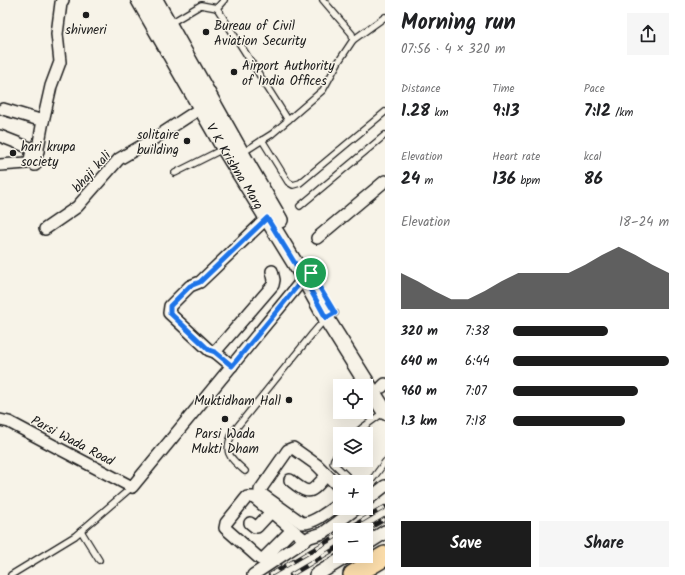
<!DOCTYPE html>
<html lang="en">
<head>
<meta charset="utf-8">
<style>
  :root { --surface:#fff; --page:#f6f6f6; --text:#202124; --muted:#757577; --accent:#1c1c1c }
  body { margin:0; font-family:Kalam,sans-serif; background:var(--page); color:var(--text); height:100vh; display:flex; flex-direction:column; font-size:15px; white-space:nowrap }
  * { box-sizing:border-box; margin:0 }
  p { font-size:13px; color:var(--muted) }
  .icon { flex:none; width:22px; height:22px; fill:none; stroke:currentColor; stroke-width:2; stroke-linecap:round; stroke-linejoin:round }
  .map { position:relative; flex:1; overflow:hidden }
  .sheet { display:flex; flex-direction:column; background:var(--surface); width:300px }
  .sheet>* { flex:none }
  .tools { position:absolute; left:333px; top:379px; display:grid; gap:8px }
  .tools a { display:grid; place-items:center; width:40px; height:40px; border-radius:0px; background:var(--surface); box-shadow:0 4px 16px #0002; font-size:20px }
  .pin { position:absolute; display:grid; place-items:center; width:34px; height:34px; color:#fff; margin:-17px; border:2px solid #fff; border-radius:50%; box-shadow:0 1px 4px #0007 }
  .round { display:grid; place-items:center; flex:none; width:42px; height:42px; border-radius:0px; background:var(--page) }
  .headline { display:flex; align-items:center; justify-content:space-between; height:68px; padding:0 16px }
  h1 { font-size:22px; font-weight:700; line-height:30px }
  .metrics { display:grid; grid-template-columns:repeat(3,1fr); gap:6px; height:68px; padding:4px 16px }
  .metrics div { display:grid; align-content:center }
  .metrics b { font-size:17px; font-weight:700 }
  .metrics small { font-size:11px; font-weight:400 }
  .metrics p { font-size:11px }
  .chart { height:112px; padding:8px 16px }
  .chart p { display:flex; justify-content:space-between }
  .chart svg { width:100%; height:72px; margin-top:4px; fill:var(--accent); opacity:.7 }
  .button { display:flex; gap:8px; margin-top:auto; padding:8px 16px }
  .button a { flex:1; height:46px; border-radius:0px; background:var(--accent); color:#fff; font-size:16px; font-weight:700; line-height:46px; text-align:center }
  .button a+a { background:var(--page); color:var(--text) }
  ul { padding:0 16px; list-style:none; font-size:13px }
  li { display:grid; grid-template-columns:64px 48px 1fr; align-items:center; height:30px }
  li i { height:10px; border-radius:5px; background:var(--accent) }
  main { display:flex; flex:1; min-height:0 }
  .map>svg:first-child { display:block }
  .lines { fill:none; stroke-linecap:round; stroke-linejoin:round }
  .service-casing { stroke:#1c1c1c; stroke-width:8 }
  .minor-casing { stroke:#1c1c1c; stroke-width:14 }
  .tertiary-casing { stroke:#1c1c1c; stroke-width:16 }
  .secondary-casing { stroke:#1c1c1c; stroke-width:18 }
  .motorway-casing { stroke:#1c1c1c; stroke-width:22 }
  .service { stroke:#f7f3e8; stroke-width:5.5 }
  .minor { stroke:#f7f3e8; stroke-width:11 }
  .tertiary { stroke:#f7f3e8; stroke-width:13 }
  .secondary { stroke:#f7f3e8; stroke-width:15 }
  .motorway { stroke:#fbddab; stroke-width:19 }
  .rail-casing { stroke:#1c1c1c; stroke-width:4.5 }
  .rail { stroke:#f7f3e8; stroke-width:3; stroke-dasharray:9; stroke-linecap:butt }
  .route-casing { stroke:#fff; stroke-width:8 }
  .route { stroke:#1a73e8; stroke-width:5 }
  .poi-dot { fill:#1c1c1c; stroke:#f7f3e8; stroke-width:1.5 }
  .labels { text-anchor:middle; stroke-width:3; stroke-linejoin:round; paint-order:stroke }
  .poi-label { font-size:13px; fill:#1c1c1c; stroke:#f7f3e8; text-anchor:start }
  .street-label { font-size:13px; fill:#1c1c1c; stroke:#f7f3e8 }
</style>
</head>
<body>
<main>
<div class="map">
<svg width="385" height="575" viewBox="0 0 385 575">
  <rect width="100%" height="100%" fill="#f7f3e8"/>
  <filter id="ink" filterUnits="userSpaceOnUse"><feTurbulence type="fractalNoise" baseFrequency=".025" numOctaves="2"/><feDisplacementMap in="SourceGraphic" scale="8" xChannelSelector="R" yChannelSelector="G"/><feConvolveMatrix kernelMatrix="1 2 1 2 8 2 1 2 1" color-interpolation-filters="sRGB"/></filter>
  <g filter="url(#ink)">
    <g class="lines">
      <g class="service-casing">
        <g id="service">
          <path d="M224,0L217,8L288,120"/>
          <path d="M169,24L201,5L217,8"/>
          <path d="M353,40L385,17"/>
          <path d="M262,140L288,182L293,185L300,183L385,112"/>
          <path d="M242,153L272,134L323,90L339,61L353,40L352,34L323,0"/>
          <path d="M175,173L223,149"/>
          <path d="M300,206L385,135"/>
          <path d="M355,434L362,428L384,412"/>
          <path d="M340,452L334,459L333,463L353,482"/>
          <path d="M245,471C229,457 223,453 233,432L313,333L326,318L335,313"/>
          <path d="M366,487L374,477L385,462"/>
          <path d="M81,531L99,560"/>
          <path d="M11,575L75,536L132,487"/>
        </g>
      </g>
      <g class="minor-casing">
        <g id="minor">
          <path d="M3,109L43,121"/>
          <path d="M0,136L38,151"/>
          <path d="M0,165L27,163L30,160L32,150"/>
          <path d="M35,165L42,126L51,86L60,62L57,34L61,3L63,0"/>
          <path d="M45,229L77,207L119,159L155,138L201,108"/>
          <path d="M317,238L385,181"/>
          <path d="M215,352L209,350L169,313L170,306L190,286L200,282L267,218"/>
          <path d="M232,366L215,352L273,285L274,280L272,271"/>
          <path d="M382,387L385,384"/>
          <path d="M0,420L9,422L56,447L132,487L304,278L311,273"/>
          <path d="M290,480C311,497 310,493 327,475"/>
          <path d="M340,488L317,465L293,448L288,450L260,490V493L302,523C314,524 330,510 340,503"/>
          <path d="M366,501L385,486"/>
          <path d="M250,523L255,527H257L271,512"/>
          <path d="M292,530L264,558L260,559L225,528L226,523L247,497H253L305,540"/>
          <path d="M253,575L310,537L323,533L357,508"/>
        </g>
      </g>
      <g class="tertiary-casing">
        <g id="tertiary">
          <path d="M366,544L385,532"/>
          <path d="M316,575L347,556"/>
        </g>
      </g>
      <g class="secondary-casing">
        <g id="secondary">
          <path id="s1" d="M139,0L224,148L304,278L326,318L385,412"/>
          <path d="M155,0L249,167L280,220"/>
        </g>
      </g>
      <g class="motorway-casing">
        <path id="motorway" d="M353,575L385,556"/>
      </g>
      <use href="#service" class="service"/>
      <use href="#minor" class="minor"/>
      <use href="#tertiary" class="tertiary"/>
      <use href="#secondary" class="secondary"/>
      <use href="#motorway" class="motorway"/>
      <g class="rail-casing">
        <g id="rail">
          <path d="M346,530L385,507"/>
          <path d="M366,530L385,519"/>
          <path d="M270,575L340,534"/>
          <path d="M291,575L340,546"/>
        </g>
      </g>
      <use href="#rail" class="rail"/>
    </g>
  </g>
  <g class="lines" filter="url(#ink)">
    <g class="route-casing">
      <path id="route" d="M311,273L304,278L232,366L215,352L209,350L170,313V306L190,286L200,282L267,218L304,278L326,318L335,313L311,273"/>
    </g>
    <use href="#route" class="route"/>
  </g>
  <g class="poi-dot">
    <circle cx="86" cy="15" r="4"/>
    <circle cx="206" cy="32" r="4"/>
    <circle cx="234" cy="72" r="4"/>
    <circle cx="187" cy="141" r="4"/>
    <circle cx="13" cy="153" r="4"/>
    <circle cx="289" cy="400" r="4"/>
    <circle cx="225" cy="419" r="4"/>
  </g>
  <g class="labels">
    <g class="poi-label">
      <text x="214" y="30">Bureau of Civil<tspan x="214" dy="15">Aviation Security</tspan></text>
      <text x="86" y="34" text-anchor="middle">shivneri</text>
      <text x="242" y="70">Airport Authority<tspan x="242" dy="15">of India Offices</tspan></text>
      <text x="179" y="139" text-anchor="end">solitaire<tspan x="179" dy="15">building</tspan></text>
      <text x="21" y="151">hari krupa<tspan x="21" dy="15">society</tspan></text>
      <text x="281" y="405" text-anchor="end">Muktidham Hall</text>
      <text x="225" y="438" text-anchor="middle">Parsi Wada<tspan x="225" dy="15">Mukti Dham</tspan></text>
    </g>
    <g class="street-label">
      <text dy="5" stroke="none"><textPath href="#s1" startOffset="192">V K Krishna Marg</textPath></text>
      <text transform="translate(91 171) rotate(-48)" y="5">bhaji kali</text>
      <text transform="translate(73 440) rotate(28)" y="5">Parsi Wada Road</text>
    </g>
  </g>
</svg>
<div class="tools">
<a><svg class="icon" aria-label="locate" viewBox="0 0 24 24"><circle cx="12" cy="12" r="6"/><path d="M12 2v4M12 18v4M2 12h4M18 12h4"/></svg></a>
<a><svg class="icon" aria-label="layers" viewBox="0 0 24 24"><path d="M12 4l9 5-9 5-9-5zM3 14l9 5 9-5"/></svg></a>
<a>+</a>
<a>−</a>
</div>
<div class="pin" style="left:311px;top:273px;background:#1e9e55"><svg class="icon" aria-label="arrive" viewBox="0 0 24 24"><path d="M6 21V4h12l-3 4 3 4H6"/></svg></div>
</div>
<section class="sheet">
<div class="headline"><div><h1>Morning run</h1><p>07:56 · 4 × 320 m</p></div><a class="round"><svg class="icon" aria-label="share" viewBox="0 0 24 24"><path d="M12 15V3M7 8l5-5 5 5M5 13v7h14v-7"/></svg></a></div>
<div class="metrics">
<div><p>Distance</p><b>1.28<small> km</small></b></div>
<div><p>Time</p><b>9:13</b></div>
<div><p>Pace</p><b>7:12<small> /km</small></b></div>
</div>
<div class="metrics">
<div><p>Elevation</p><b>24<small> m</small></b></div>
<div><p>Heart rate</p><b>136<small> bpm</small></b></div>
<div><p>kcal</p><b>86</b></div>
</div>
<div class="chart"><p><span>Elevation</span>18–24 m</p>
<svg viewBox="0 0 160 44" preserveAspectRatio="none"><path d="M0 44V22L10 27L20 33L30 38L40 38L50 33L60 27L70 22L80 22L90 22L100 22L110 17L120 11L130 6L140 11L150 17L160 22V44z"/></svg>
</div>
<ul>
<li><b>320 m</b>7:38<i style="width:61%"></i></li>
<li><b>640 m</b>6:44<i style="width:100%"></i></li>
<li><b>960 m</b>7:07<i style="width:80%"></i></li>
<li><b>1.3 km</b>7:18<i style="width:72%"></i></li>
</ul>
<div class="button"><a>Save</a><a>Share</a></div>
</section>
</main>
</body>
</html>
